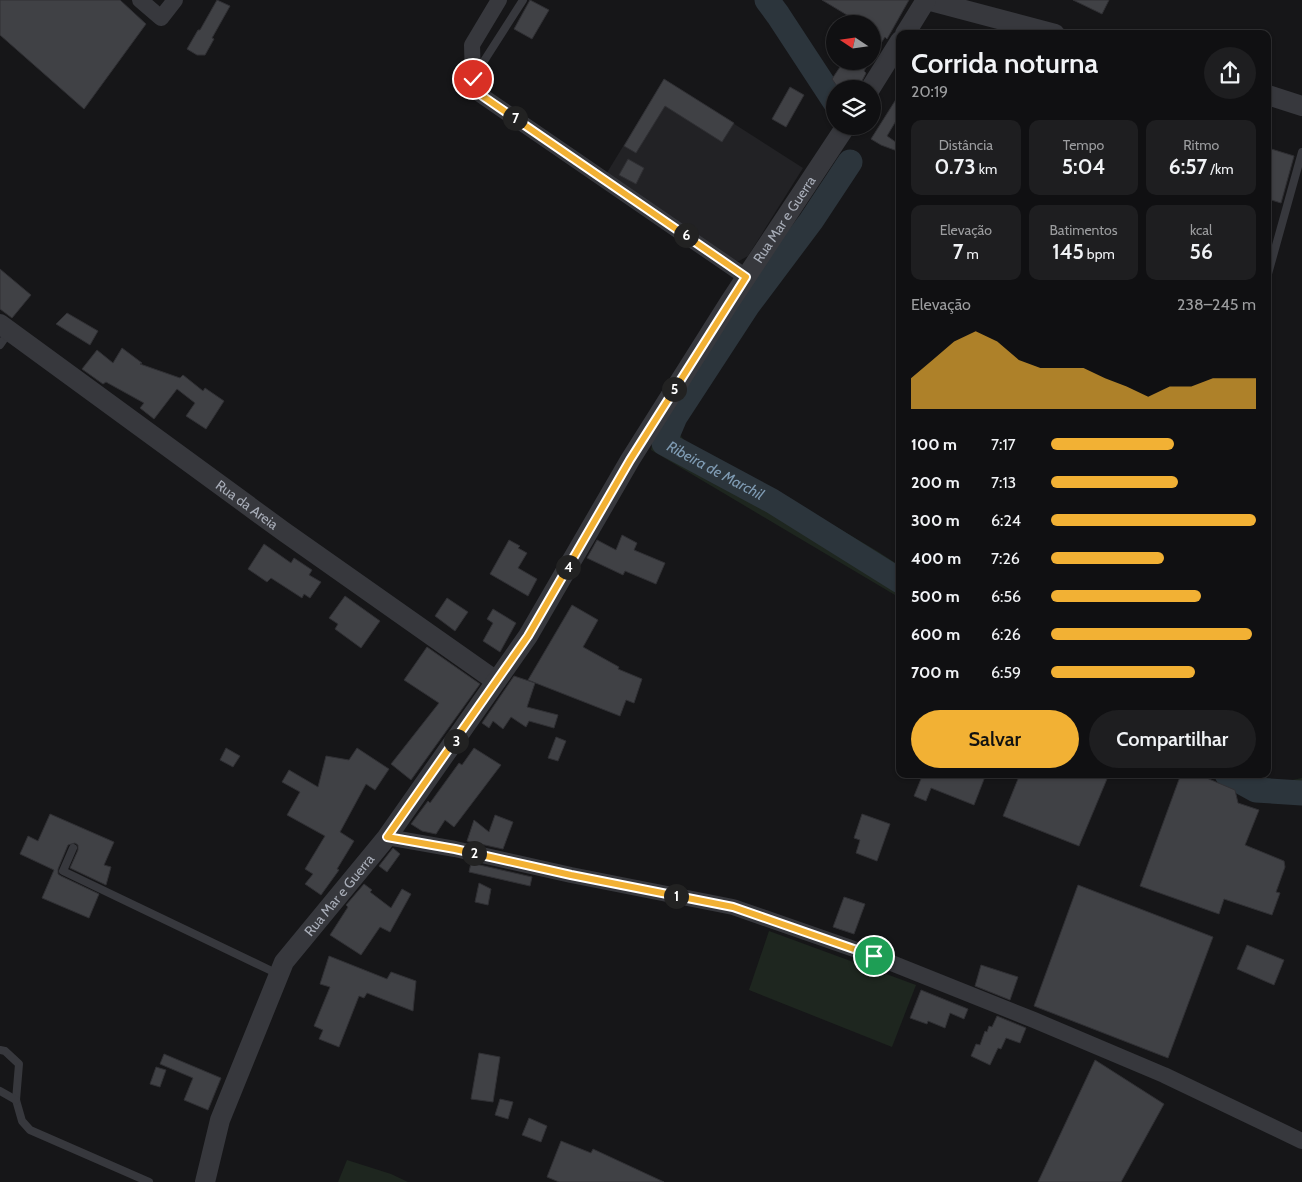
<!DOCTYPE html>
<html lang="pt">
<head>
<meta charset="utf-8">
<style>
  :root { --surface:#101012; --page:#1e1e20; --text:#f1f3f6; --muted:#9c9d9f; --line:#303032; --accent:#f2b134 }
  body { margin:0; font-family:Cabin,sans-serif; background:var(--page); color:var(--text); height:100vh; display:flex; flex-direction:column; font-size:19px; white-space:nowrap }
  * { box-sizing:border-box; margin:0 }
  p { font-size:16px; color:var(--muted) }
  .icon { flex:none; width:28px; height:28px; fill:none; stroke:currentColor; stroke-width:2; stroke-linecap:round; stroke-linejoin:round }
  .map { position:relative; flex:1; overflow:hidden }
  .sheet { position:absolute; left:896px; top:30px; width:375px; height:748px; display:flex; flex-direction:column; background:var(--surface); border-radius:10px; box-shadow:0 1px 4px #0004,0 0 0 1px var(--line) }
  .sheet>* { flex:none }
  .needle { width:32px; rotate:283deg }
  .controls { position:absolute; left:826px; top:15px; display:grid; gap:10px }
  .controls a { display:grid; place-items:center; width:55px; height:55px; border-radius:50%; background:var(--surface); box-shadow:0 1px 4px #0004,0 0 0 1px var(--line); font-size:25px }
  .pin { position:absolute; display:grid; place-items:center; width:42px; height:42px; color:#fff; margin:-21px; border:2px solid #fff; border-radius:50%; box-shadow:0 1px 5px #0007 }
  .km { position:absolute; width:25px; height:25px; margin:-12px; border-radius:50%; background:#222; color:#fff; font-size:14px; line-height:25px; text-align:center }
  .round { display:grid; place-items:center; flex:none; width:52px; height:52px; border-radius:26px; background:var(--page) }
  .head { display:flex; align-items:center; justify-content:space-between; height:85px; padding:0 15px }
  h1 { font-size:28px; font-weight:600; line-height:38px }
  .metrics { display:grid; grid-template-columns:repeat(3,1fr); gap:8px; height:85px; padding:5px 15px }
  .metrics div { display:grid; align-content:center; border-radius:10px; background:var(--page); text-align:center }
  .metrics b { font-size:21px; font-weight:600 }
  .metrics small { font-size:14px; font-weight:400 }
  .metrics p { font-size:14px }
  .chart { height:140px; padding:10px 15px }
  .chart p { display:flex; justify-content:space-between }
  .chart svg { width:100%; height:90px; margin-top:5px; fill:var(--accent); opacity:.7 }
  .action { display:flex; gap:10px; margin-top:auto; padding:10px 15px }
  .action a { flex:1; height:58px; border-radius:30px; background:var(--accent); color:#111; font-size:20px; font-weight:600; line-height:58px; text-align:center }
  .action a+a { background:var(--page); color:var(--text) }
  ul { padding:0 15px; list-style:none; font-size:16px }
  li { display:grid; grid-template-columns:80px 60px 1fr; align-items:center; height:38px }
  li i { height:12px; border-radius:6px; background:var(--accent) }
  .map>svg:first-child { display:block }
  .built { fill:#222225 }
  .green { fill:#1e261f }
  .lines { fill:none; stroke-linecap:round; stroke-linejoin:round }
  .river { stroke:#2c353c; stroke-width:25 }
  .building { fill:#404145; stroke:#303034 }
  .service { stroke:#37383d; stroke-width:8 }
  .minor { stroke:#37383d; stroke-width:16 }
  .tertiary { stroke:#37383d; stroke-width:20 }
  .route-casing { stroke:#fff; stroke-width:10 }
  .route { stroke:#f2b134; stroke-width:6 }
  .labels { text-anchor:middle; stroke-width:4.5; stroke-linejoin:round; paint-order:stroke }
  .street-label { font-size:14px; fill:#a8adb8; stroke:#111113 }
  .water-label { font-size:15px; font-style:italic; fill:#7f9bb3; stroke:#111113 }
</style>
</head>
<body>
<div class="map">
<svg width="1302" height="1182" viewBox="0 0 1302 1182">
  <rect width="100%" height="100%" fill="#161618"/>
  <path class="built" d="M664,79L803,168L748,256L739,261L730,260L605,176Z"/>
  <g class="green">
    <path d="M660,424L678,432L686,443L747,474L877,551L900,566V598L651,450L653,439Z"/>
    <path d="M1211,774H1252L1283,782L1302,778V802H1269L1245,793Z"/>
    <path d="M769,931L916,985L892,1047L749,990Z"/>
    <path d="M347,1160L391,1174L408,1182H338Z"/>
  </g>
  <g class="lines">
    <g class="river">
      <path d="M767,0L778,15L835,102"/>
      <path id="s1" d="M850,162L811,221L748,305L675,417L664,443L772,501L900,581"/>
      <path d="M1227,774L1256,790L1302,793"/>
    </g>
  </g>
  <g class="building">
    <path d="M0,0H120L146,24L84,109L0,35Z"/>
    <path d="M217,0L230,6L212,38L214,39L205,55H197L187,49L198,30H200Z"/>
    <path d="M530,0L549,10L532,39L514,29Z"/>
    <path d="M822,0H909L887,39L885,37L872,57V24H862Z"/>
    <path d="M1073,0H1109L1102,14Z"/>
    <path d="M844,61H870L864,71L866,73L858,89H839L832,79Z"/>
    <path d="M664,79L734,123L722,142L665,106L636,153L624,146Z"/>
    <path d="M790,87L804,95L786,127L772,119Z"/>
    <path d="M900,93V114L887,136L900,145V152L881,145L871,139Z"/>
    <path d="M1268,148L1294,156L1281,203L1268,199V190L1271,179L1268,178Z"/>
    <path d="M628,159L644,168L636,184L619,175Z"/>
    <path d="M0,269L31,295L12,318L0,309Z"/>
    <path d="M67,313L98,331L90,345L56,324Z"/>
    <path d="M122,348L142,363L140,364L180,378L183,375L203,391L205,388L224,401L206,429L186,416L195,403L177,389L154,419L140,408L144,403L106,382L103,384L82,369L97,350L113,363Z"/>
    <path d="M622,535L637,543L634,550L665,563L656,584L625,571L623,575L587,558L597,540L616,550Z"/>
    <path d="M509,540L520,546L518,548L527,553L518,568L537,579L528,596L490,574Z"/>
    <path d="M264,544L291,563L294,558L312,570L309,575L321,582L310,598L304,594L302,598L271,578L267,582L248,569Z"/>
    <path d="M345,596L380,621L361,648L335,629L338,624L329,618Z"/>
    <path d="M447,598L468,612L455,631L435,616Z"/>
    <path d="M572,605L598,620L583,647L619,667L618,669L642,679L634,703L626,700L620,716L528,680Z"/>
    <path d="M493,609L516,623L500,652L483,641L493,623L487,619Z"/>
    <path d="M427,647L480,684L411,780L391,764L439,703L404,680Z"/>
    <path d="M514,676L535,683L527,707L558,715L554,728L529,721L526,727L511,717L503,729L493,721L489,728L482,723Z"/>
    <path d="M556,737L566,741L558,761L548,758Z"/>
    <path d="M226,748L240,756L233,767L220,760Z"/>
    <path d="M357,748L389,769L375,790L366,784L340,832L354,841L337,869L339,870L321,895L305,884L313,874L305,869L325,836L287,815L300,792L282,782L289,770L318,787L326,756L349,760Z"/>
    <path d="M474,748L501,765L454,827L445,820L436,834L422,831L411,824L428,801L430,803L459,763L462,765Z"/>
    <path d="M923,774H986L974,805L931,788L926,801L914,796Z"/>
    <path d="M1020,774H1109L1079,846L1003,816Z"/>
    <path d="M1181,774H1197L1235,790L1238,803L1259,810L1245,845L1284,861L1285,867L1276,892L1280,893L1272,915L1224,899L1219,914L1140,886Z"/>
    <path d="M50,814L114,842L104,865L111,867L106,885L70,868L78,850V845L75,843L68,845L58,869V874L61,876L99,894L89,918L42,898L54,870L20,854L28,836L38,841Z"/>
    <path d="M862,814L890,824L877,861L856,853L860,840L854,838Z"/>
    <path d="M495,815L513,822L503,849L467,841L474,820L489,832Z"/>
    <path d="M393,848L400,854L387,872L379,866Z"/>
    <path d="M471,863L532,877L530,886L469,872Z"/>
    <path d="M479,883L491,889L488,905L475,902Z"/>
    <path d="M364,884L372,890L370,892L391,908L402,889L411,894L390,932L380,927L361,955L330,935L348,907L346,905Z"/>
    <path d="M1078,885L1213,937L1168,1058L1034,1006Z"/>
    <path d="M844,897L865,904L854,934L833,927Z"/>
    <path d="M1247,945L1284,960L1274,985L1237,969Z"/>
    <path d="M329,956L387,979L391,972L416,981L413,1011L367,993L364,998L359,996L339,1047L319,1039L323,1030L314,1026L330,987L320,984Z"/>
    <path d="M981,965L1018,977L1010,1000L975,986Z"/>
    <path d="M921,990L968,1009L964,1019L950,1013L945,1028L928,1021L927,1024L910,1018Z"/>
    <path d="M997,1016L1026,1028L1020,1043L1006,1038L1001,1049L998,1048L990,1065L971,1056L976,1044L980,1045L985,1031L987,1032L989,1026L992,1027Z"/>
    <path d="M479,1053L500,1057L493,1102L471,1099Z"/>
    <path d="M164,1054L221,1078L208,1110L184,1100L193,1078L160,1064Z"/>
    <path d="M1095,1060L1164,1104L1121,1182H1038Z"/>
    <path d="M156,1067L166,1070L160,1087L150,1084Z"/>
    <path d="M500,1099L513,1102L508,1119L495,1115Z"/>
    <path d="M529,1118L547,1126L541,1142L522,1135Z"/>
    <path d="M561,1141L591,1153L593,1149L664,1182H559L547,1177Z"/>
  </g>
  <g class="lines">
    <g class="service">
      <path d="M475,75L523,0"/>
      <path d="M1268,274L1302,152"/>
      <path d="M0,345L9,332"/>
      <path d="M73,848L63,871L278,974"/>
      <path d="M0,1050L5,1051L19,1064L16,1100L22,1121L30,1130L149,1182"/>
      <path d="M0,1091L16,1100"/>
    </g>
    <g class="minor">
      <path d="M140,0L161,18L175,0"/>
      <path d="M499,0L472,45L473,79L478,93L746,277"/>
      <path d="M387,837L455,849L571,875L733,907L874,956L1034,1020L1164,1075L1302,1141"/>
    </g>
    <g class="tertiary">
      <path d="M927,0L1055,34"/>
      <path d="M905,34L926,0"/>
      <path d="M870,89L900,41"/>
      <path d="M1268,95L1302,106"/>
      <path id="s2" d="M0,324L283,531L496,681"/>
      <path id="s3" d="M205,1182L220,1120L284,962L387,837L528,636L630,460L729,303L846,126"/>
    </g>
  </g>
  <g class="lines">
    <g class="route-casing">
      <path id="route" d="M473,79L478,93L746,277L630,460L528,636L387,837L455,849L571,875L733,907L874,956"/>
    </g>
    <use href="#route" class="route"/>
  </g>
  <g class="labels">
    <g class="street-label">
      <text dy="5" stroke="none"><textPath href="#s3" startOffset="1131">Rua Mar e Guerra</textPath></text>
      <text dy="5" stroke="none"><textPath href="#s2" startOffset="306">Rua da Areia</textPath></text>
      <text dy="5" stroke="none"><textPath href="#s3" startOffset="321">Rua Mar e Guerra</textPath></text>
    </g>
    <g class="water-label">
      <text dy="5" stroke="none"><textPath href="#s1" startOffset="396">Ribeira de Marchil</textPath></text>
    </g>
  </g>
</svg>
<div class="controls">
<a><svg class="needle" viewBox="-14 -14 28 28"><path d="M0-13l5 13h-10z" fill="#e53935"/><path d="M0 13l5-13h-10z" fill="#9c9d9f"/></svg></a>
<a><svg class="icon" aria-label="layers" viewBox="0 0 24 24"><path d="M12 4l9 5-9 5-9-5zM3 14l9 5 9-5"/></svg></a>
</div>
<div class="pin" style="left:874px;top:956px;background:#1e9e55"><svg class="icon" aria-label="arrive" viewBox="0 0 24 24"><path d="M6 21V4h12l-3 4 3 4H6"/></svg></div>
<div class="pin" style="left:473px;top:79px;background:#d93025"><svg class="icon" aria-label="check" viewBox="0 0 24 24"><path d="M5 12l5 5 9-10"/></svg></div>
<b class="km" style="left:676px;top:896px">1</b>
<b class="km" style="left:474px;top:853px">2</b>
<b class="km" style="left:456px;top:741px">3</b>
<b class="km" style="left:568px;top:567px">4</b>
<b class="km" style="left:674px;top:389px">5</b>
<b class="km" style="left:686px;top:235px">6</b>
<b class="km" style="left:515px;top:118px">7</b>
<section class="sheet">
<div class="head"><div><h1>Corrida noturna</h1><p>20:19</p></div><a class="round"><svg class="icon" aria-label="share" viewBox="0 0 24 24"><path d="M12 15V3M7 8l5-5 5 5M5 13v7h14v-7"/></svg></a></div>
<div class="metrics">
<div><p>Distância</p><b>0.73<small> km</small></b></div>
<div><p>Tempo</p><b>5:04</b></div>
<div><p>Ritmo</p><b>6:57<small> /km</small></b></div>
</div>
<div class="metrics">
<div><p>Elevação</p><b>7<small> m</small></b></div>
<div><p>Batimentos</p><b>145<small> bpm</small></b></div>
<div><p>kcal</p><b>56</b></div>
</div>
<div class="chart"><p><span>Elevação</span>238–245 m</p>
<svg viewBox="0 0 160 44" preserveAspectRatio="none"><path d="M0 44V29L10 20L20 11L30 6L40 11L50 20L60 24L70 24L80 24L90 29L100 33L110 38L120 33L130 33L140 29L150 29L160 29V44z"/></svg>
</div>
<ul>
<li><b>100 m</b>7:17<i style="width:60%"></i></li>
<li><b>200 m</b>7:13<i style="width:62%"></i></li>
<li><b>300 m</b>6:24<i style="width:100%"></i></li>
<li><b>400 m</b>7:26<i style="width:55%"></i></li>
<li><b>500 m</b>6:56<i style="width:73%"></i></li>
<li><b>600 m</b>6:26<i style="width:98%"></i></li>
<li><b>700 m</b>6:59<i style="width:70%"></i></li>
</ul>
<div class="action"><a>Salvar</a><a>Compartilhar</a></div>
</section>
</div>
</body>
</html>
